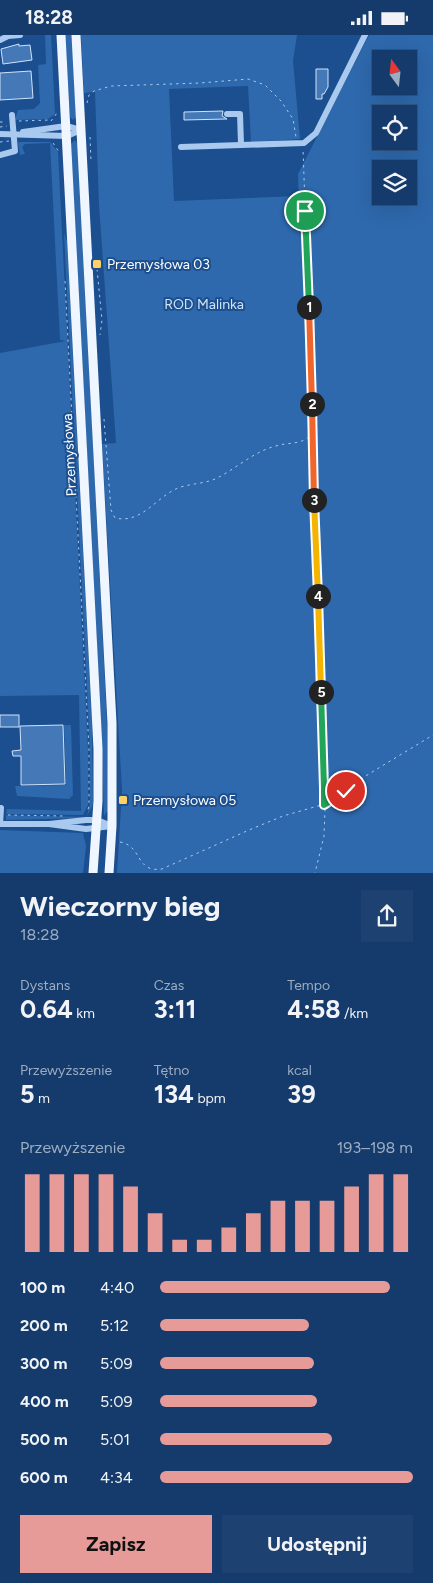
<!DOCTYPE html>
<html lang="pl">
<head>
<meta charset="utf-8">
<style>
  :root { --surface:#143b6b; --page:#1d4271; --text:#f1f3f6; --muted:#9dadc1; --line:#33557e; --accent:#e69b98 }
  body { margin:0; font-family:Figtree,sans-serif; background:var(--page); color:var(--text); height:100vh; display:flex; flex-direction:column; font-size:19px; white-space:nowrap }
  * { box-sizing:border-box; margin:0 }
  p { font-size:16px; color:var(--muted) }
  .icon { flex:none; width:28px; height:28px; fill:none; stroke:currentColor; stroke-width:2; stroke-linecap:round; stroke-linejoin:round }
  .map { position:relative; height:838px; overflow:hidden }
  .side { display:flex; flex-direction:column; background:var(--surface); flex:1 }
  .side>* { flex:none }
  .needle { width:32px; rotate:345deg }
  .buttons { position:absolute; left:372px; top:15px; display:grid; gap:10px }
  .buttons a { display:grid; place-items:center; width:45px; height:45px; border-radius:0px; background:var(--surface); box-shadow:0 5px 20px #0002,0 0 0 1px var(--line); font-size:25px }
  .pin { position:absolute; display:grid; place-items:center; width:42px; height:42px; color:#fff; margin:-21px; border:2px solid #fff; border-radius:50%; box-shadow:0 1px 5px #0007 }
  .km { position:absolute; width:25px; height:25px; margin:-12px; border-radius:50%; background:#222; color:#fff; font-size:14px; line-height:25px; text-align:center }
  .round { display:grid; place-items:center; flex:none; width:52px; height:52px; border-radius:0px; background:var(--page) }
  .headline { display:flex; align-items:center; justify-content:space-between; height:85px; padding:0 20px }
  h1 { font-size:28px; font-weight:700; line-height:38px }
  .figures { display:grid; grid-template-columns:repeat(3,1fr); gap:8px; height:85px; padding:5px 20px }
  .figures div { display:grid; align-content:center }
  .figures b { font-size:25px; font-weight:700 }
  .figures small { font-size:14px; font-weight:400 }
  .figures p { font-size:14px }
  .chart { height:140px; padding:10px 20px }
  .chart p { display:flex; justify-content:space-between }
  .chart svg { width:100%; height:90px; margin-top:5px; stroke:var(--accent); stroke-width:6 }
  .cta { display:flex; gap:10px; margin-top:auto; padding:10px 20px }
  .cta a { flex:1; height:58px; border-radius:0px; background:var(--accent); color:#111; font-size:20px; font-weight:700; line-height:58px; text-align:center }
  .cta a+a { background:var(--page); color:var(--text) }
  ul { padding:0 20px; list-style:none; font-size:16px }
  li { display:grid; grid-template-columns:80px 60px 1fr; align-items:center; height:38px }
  li i { height:12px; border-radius:6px; background:var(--accent) }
  .status { display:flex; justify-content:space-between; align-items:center; height:35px; padding:0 25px; background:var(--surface); direction:ltr }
  .status svg { height:14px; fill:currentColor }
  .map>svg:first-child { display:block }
  .green { fill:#2e69ad; fill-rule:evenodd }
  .building { fill:#4478b7; stroke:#cfe3fa }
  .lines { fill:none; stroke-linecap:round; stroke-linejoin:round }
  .path { stroke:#a9c9ee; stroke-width:1; stroke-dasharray:2.5 4; stroke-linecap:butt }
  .minor { stroke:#a9c9ee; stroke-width:6 }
  .major { stroke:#f0f6ff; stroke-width:9 }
  .split-1-casing { stroke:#fff; stroke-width:10 }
  .split-2-casing { stroke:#fff; stroke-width:10 }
  .split-3-casing { stroke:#fff; stroke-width:10 }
  .split-4-casing { stroke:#fff; stroke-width:10 }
  .split-5-casing { stroke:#fff; stroke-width:10 }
  .split-6-casing { stroke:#fff; stroke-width:10 }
  .split-7-casing { stroke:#fff; stroke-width:10 }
  .split-1 { stroke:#22a559; stroke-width:6 }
  .split-2 { stroke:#f0652b; stroke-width:6 }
  .split-3 { stroke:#f0652b; stroke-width:6 }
  .split-4 { stroke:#f5b400; stroke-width:6 }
  .split-5 { stroke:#f5b400; stroke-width:6 }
  .split-6 { stroke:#22a559; stroke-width:6 }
  .split-7 { stroke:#22a559; stroke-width:6 }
  .poi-dot { fill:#ffd166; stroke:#1b4f8f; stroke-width:2 }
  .labels { text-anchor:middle; stroke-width:4; stroke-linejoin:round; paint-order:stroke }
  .poi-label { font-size:14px; fill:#fff; stroke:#1b4f8f; text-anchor:start }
  .park-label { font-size:14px; fill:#cfe3fa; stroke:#1b4f8f }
  .street-label { font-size:14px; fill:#fff; stroke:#1b4f8f }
</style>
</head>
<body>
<div class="status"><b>18:28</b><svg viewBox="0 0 49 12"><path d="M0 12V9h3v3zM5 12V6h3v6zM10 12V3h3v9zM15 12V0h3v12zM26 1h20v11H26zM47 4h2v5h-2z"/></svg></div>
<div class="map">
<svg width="433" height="838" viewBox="0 0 433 838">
  <rect width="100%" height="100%" fill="#1b4f8f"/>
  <g class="green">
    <path d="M45,0H51L55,79L48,84L15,85L18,75L34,74L40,68L38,30L46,29Z"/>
    <path d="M65,0H72L76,82L73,85L70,82Z"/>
    <path d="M81,0H297L293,26L300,104L251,107L248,51L169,54L174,166L298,161L300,219L298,139L369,0H433V838H117L122,755L102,409L116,408L99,170L95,57L84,58ZM381,24H409V51H381ZM381,79H409V106H381ZM381,134H409V161H381Z"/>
    <path d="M75,105L78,109L107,689L108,775L104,781L101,689L71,109Z"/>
    <path d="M18,107H50L58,117L88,714V770L83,780L6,779L7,774L81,776L79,660L0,661V318L66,306L60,305L50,108L25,109L22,112L25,119L20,120Z"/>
    <path d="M64,198L67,206L92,689L93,770L87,781L90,768V715Z"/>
    <path d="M64,690H71L73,760L69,764L17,761L15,751L66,750Z"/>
    <path d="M6,780L82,782L83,783L6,785Z"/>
    <path d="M0,795L83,798L86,811L83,838H0Z"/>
  </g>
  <g class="building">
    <path d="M19,9V11L30,10L32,25L3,29L1,14Z"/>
    <path d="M316,34H328V52L324,59H322V64H316Z"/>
    <path d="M31,36L33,63L0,65V38Z"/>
    <path d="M223,76L222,81L227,84L184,85V77Z"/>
    <rect x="0" y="680" width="19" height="12"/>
    <path d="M63,690L65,749L21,750V721H13L12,716L21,715L20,691Z"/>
  </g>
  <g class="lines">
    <g class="path">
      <path d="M87,68L89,60L94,56L111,51L200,48L248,44L265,50L281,66L293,84L296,102"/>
      <path d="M19,86L50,85"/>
      <path d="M51,86L57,78"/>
      <path d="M0,87H5"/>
      <path d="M0,92L7,91"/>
      <path d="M90,102L91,126"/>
      <path d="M0,107L9,106"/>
      <path d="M53,108L59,117"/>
      <path d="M97,234L102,285L100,300"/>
      <path d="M65,246L89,714V771L87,778"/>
      <path d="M104,384L111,475L115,483C142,489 156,462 178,453C191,448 207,449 219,442C238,432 255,416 276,411C288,407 299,410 309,402L313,392L303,114"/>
      <path d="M312,397L325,775L324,801L315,838"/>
      <path d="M8,780L64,781"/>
      <path d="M120,807C143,811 135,838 162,834L249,795L283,781L332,767L359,745L433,700"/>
    </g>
    <g class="minor">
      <path d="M0,5L8,1L20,0"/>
      <path d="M227,79H240L241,109"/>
      <path d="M23,97L66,91L81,95"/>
      <path d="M0,99L67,101L81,95"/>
      <path d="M181,112L304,108L316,98L365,0"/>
      <path d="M0,120L15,116L12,80"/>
      <path d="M86,785H97L112,791L86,794L49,789Z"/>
      <path d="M0,789H49"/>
      <path d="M0,789L1,773"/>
    </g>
    <g class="major">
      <path d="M61,0L98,714V766L93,838"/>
      <path d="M76,0L112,688V791L109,838"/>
    </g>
  </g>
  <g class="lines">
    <g class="split-1-casing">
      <path id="split-1" d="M305,176L309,272"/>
    </g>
    <g class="split-2-casing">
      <path id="split-2" d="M309,272L312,369"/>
    </g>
    <g class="split-3-casing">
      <path id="split-3" d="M312,369L314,465"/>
    </g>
    <g class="split-4-casing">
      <path id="split-4" d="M314,465L318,561"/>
    </g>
    <g class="split-5-casing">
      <path id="split-5" d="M318,561L321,657"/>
    </g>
    <g class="split-6-casing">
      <path id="split-6" d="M321,657L324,753"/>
    </g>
    <g class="split-7-casing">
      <path id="split-7" d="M324,753V770L346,756"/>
    </g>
    <use href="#split-1" class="split-1"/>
    <use href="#split-2" class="split-2"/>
    <use href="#split-3" class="split-3"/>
    <use href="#split-4" class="split-4"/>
    <use href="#split-5" class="split-5"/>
    <use href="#split-6" class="split-6"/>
    <use href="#split-7" class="split-7"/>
  </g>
  <g class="poi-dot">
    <rect x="92" y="224" width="10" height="10" rx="2.5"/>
    <rect x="118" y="760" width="10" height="10" rx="2.5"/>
  </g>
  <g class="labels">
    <g class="poi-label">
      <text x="107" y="234">Przemysłowa 03</text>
      <text x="133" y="770">Przemysłowa 05</text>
    </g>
    <g class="park-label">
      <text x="204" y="274">ROD Malinka</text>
    </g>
    <g class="street-label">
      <text transform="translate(69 420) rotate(-93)" y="5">Przemysłowa</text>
    </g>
  </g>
</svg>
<div class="buttons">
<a><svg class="needle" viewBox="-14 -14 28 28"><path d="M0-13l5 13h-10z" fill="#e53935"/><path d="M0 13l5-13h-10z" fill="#9dadc1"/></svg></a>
<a><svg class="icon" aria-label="locate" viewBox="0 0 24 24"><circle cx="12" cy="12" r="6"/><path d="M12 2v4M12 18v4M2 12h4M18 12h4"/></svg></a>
<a><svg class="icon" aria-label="layers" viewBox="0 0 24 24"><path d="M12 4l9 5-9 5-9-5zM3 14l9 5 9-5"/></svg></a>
</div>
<div class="pin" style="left:305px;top:176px;background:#1e9e55"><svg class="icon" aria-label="arrive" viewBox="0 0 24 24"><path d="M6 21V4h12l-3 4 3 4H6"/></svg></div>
<div class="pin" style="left:346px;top:756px;background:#d93025"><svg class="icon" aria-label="check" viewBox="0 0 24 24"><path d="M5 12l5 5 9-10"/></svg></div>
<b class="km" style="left:309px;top:272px">1</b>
<b class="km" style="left:312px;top:369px">2</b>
<b class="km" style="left:314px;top:465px">3</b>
<b class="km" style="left:318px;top:561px">4</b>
<b class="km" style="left:321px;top:657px">5</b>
</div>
<section class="side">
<div class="headline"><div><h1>Wieczorny bieg</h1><p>18:28</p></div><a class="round"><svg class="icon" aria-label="share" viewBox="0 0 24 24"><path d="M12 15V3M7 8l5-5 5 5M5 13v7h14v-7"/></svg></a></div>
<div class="figures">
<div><p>Dystans</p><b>0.64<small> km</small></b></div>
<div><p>Czas</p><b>3:11</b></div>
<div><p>Tempo</p><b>4:58<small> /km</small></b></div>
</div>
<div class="figures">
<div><p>Przewyższenie</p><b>5<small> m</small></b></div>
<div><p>Tętno</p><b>134<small> bpm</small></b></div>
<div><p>kcal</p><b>39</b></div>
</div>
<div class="chart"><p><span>Przewyższenie</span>193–198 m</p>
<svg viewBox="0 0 160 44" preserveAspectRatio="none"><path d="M5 44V6M15 44V6M25 44V6M35 44V6M45 44V12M55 44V25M65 44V38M75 44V38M85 44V32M95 44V25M105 44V19M115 44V19M125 44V19M135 44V12M145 44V6M155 44V6"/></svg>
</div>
<ul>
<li><b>100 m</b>4:40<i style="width:91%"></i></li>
<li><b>200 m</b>5:12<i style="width:59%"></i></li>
<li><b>300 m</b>5:09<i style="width:61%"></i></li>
<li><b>400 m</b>5:09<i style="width:62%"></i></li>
<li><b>500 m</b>5:01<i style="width:68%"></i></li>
<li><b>600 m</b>4:34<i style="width:100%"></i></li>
</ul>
<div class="cta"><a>Zapisz</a><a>Udostępnij</a></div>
</section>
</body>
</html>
